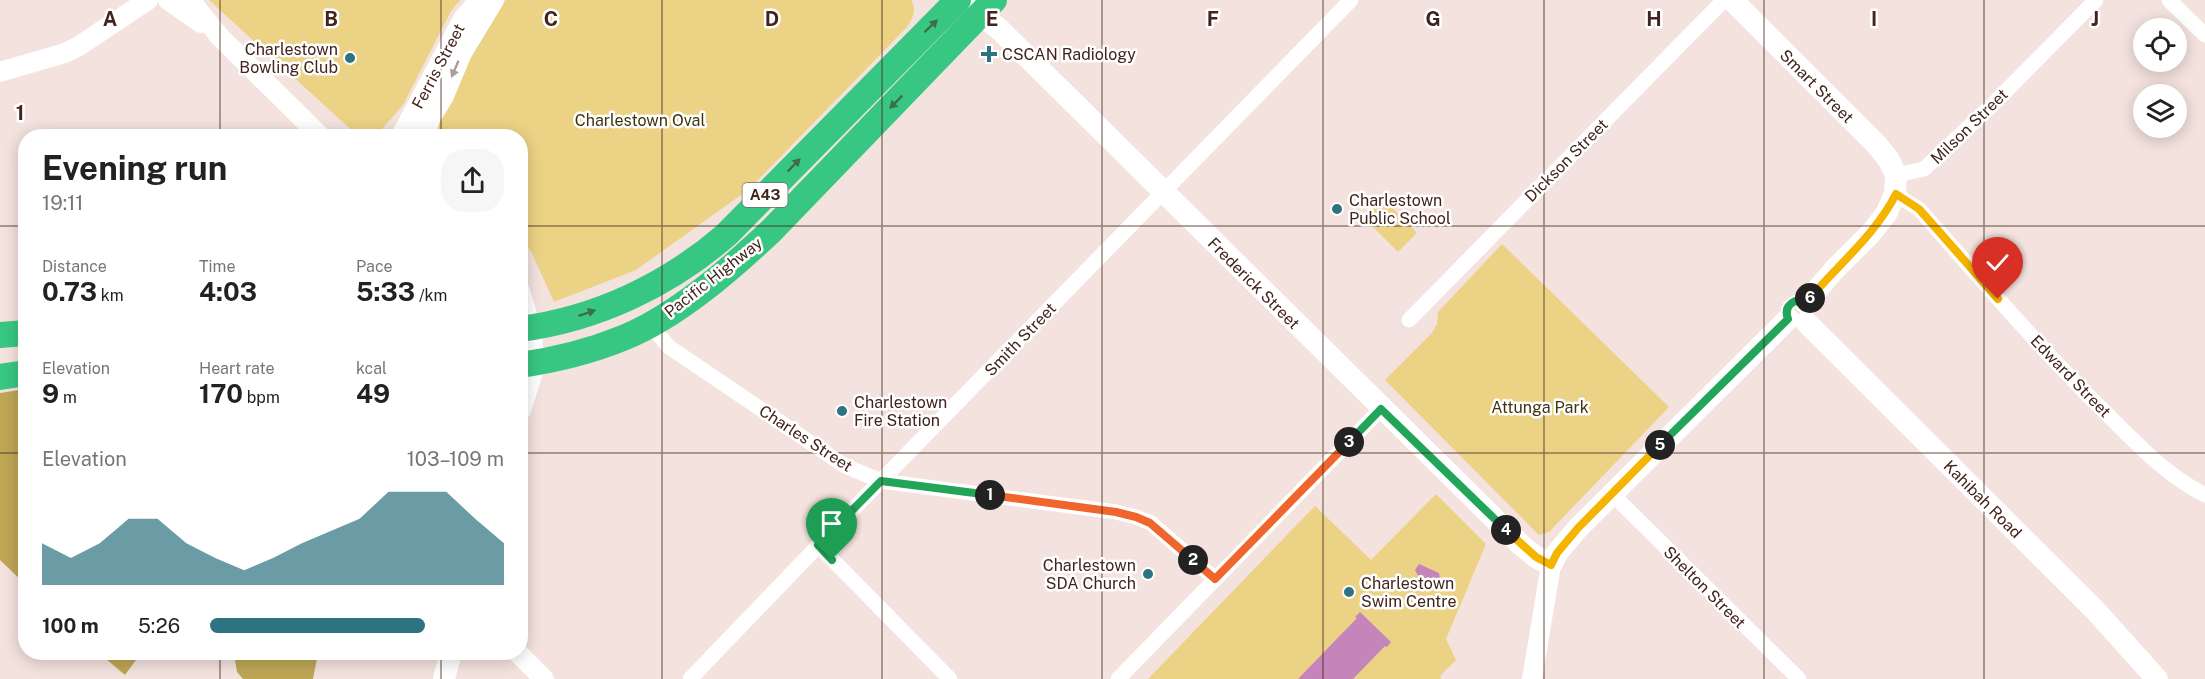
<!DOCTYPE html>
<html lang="en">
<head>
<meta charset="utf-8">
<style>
  :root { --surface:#fff; --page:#f6f6f6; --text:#222; --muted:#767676; --accent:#2d7381 }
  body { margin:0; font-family:"Public Sans",sans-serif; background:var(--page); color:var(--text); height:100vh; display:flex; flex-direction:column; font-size:22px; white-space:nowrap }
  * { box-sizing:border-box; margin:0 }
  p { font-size:20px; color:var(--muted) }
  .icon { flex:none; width:33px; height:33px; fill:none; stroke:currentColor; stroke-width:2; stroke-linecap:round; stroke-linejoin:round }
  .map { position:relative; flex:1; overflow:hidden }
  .panel { position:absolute; left:18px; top:129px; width:510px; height:531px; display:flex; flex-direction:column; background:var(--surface); border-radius:24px; box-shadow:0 3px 15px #0003 }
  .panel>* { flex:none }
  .tools { position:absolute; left:2133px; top:18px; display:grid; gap:12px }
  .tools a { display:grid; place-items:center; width:54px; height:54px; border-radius:50%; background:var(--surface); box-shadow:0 3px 15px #0003; font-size:30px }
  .pin { position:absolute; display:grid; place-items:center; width:51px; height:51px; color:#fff; margin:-62px -26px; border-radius:50% 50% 50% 0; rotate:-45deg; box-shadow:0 0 6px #0007 }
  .pin .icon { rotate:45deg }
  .km { position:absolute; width:30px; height:30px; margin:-15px; border-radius:50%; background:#222; color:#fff; font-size:16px; line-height:30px; text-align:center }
  .round { display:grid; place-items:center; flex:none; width:63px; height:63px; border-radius:24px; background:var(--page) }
  .headline { display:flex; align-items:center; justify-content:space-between; height:102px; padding:0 24px }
  h1 { font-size:33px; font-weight:700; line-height:45px }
  .figures { display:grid; grid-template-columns:repeat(3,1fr); gap:9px; height:102px; padding:6px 24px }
  .figures div { display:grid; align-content:center }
  .figures b { font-size:26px; font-weight:700 }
  .figures small { font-size:16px; font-weight:400 }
  .figures p { font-size:16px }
  .chart { height:168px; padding:12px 24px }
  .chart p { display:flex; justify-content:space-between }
  .chart svg { width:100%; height:108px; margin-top:6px; fill:var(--accent); opacity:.7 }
  ul { padding:0 24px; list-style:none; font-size:20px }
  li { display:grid; grid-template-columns:96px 72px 1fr; align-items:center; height:45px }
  li i { height:15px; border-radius:8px; background:var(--accent) }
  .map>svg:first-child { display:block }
  .green { fill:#ebd285 }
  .forest { fill:#bea655 }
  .water { fill:#c585ba }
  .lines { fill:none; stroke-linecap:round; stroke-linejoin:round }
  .minor { stroke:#fff; stroke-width:15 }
  .tertiary { stroke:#fff; stroke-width:20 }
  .secondary { stroke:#fff; stroke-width:22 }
  .trunk { stroke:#38c782; stroke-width:26 }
  .oneway { fill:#3e6d4a }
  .oneway2 { fill:#aa9c99 }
  .split-1-casing { stroke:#fff; stroke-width:12 }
  .split-2-casing { stroke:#fff; stroke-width:12 }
  .split-3-casing { stroke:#fff; stroke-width:12 }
  .split-4-casing { stroke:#fff; stroke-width:12 }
  .split-5-casing { stroke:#fff; stroke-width:12 }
  .split-6-casing { stroke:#fff; stroke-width:12 }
  .split-7-casing { stroke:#fff; stroke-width:12 }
  .split-8-casing { stroke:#fff; stroke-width:12 }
  .split-1 { stroke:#22a559; stroke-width:8 }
  .split-2 { stroke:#f0652b; stroke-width:8 }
  .split-3 { stroke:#f0652b; stroke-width:8 }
  .split-4 { stroke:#22a559; stroke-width:8 }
  .split-5 { stroke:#f5b400; stroke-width:8 }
  .split-6 { stroke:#22a559; stroke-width:8 }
  .split-7 { stroke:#f5b400; stroke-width:8 }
  .split-8 { stroke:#f5b400; stroke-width:8 }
  .grid { fill:none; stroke:#43241d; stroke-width:1.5; stroke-opacity:0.55 }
  .poi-dot { fill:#2d7381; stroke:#fff; stroke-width:2 }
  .labels { text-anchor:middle; stroke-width:5; stroke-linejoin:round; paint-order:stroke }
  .shield { fill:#fff; stroke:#7b6661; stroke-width:1.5 }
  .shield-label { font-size:15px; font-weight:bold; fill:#43241d }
  .poi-label { font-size:16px; fill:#43241d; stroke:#fff; text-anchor:start }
  .street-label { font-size:16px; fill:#43241d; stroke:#fff }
  .park-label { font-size:16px; fill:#3e3410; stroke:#fff }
  .grid-label { font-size:20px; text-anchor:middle; font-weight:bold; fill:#43241d; stroke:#fff; stroke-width:5; stroke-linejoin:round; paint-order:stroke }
</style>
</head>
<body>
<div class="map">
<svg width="2205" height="679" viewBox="0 0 2205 679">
  <rect width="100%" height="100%" fill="#f3e2de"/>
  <g class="green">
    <path d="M209,0H460L451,11L403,105L376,136H358Z"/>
    <path d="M506,0H911C917,10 913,18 907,27L748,190L636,270L554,302L531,251L521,239L520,136H438L435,132L486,22Z"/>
    <path d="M1384,199L1417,233L1398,252L1364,218Z"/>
    <path d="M1502,244L1669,407L1549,532L1539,535L1385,380L1432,333L1437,324L1438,312Z"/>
    <path d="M1436,494L1486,544L1446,639L1456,660L1440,676L1441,679H1148L1315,506L1371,560Z"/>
  </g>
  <g class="forest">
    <path d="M25,389H26L25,584L0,560V393Z"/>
    <path d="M99,653H141L125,675Z"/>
    <path d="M234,653V652L318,653L313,679H243L237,672Z"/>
  </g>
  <g class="water">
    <path d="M1419,564L1439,573L1441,582L1436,588L1429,589L1423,585L1415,570Z"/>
    <path d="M1360,612L1391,642L1387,647L1385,646L1353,679H1298L1357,618L1355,617Z"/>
  </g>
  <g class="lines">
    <g class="minor">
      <path d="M2169,0L2205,35"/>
      <path d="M1896,175L1924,169L1992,105L2096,0"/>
      <path d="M1895,194L1919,209C1981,279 2041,350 2107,414C2138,445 2166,475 2205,495"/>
      <path d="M1409,320L1724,0"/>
      <path d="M650,325L669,347L845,466L881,481L1116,512L1136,517L1151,523L1215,579"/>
      <path d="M1612,494L1799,679"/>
      <path d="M818,545L950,679"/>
      <path d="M690,679L864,498L1351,0"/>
      <path d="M1118,679L1381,409"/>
    </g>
    <g class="tertiary">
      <path d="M168,0L201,23"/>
      <path d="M190,0L220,37L320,136"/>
      <path d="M0,72L65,53L79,46L148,0"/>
      <path d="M401,136L463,19L479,0"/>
      <path d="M425,136L430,119L444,96L462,53L494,0"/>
      <path d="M520,291L531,328L535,363"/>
      <path d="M517,652L544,679"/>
      <path d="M1532,679L1551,565"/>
    </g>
    <g class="secondary">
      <path d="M1732,0L1876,144L1889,160L1896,175L1895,194L1886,214L1871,233L1834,270L1806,303"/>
      <path d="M967,5L998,28L1521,545L1536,557L1551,565L1557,553L1578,528L1788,319"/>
      <path d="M1806,322L2094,609L2157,679"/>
      <path d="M520,410L535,363"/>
      <path d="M444,679L451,652"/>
    </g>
    <g class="trunk">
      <path d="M520,329C597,319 668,285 726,235L958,0"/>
      <path d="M0,335L26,333"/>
      <path d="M520,365C555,360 591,351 623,338C676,317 731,269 772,230L994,0"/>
      <path d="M0,377L26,373"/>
    </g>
  </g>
  <defs><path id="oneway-solid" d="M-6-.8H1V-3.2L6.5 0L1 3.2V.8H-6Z" transform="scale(1.5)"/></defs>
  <g class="oneway">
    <use href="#oneway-solid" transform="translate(931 26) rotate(-44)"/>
    <use href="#oneway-solid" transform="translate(896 102) rotate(135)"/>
    <use href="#oneway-solid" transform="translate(794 165) rotate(-46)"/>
    <use href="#oneway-solid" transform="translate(587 313) rotate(-19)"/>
  </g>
  <use class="oneway2" href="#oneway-solid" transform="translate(455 69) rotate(113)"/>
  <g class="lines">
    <g class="split-1-casing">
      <path id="split-1" d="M832,560L818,545L881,481L990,495"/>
    </g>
    <g class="split-2-casing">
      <path id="split-2" d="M990,495L1116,512L1136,517L1150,523L1193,560"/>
    </g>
    <g class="split-3-casing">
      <path id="split-3" d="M1193,560L1215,579L1349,442"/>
    </g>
    <g class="split-4-casing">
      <path id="split-4" d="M1349,442L1381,409L1506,530"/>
    </g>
    <g class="split-5-casing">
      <path id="split-5" d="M1506,530L1536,557L1551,565L1557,553L1578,528L1660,445"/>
    </g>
    <g class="split-6-casing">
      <path id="split-6" d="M1660,445L1788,319C1785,311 1787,305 1795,301L1806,303L1810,298"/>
    </g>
    <g class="split-7-casing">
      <path id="split-7" d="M1810,298C1839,264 1875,235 1896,194L1919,209L1957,252"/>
    </g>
    <g class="split-8-casing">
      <path id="split-8" d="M1957,252L1998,299"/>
    </g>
    <use href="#split-1" class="split-1"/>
    <use href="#split-2" class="split-2"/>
    <use href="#split-3" class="split-3"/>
    <use href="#split-4" class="split-4"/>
    <use href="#split-5" class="split-5"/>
    <use href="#split-6" class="split-6"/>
    <use href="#split-7" class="split-7"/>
    <use href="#split-8" class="split-8"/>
  </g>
  <path class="grid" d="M220,0V136M441,0V136M662,0V679M882,0V679M1102,0V679M1323,0V679M1544,0V679M1764,0V679M1984,0V679M0,226H26M520,226H2205M0,453H26M520,453H2205M220,652V679M441,652V679"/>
  <g class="poi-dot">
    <path d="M986 45h6v6h6v6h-6v6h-6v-6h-6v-6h6z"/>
    <circle cx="350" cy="58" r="6"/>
    <circle cx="1337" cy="209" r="6"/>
    <circle cx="842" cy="411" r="6"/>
    <circle cx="1148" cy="574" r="6"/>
    <circle cx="1349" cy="592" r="6"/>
  </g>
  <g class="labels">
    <rect class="shield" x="742.5" y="183" width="45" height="24" rx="4.5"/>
    <g class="shield-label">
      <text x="765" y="200">A43</text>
    </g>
    <g class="poi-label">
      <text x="338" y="55" text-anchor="end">Charlestown<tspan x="338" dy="18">Bowling Club</tspan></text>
      <text x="1002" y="60">CSCAN Radiology</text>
      <text x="1349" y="206">Charlestown<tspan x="1349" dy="18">Public School</tspan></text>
      <text x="854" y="408">Charlestown<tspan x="854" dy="18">Fire Station</tspan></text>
      <text x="1136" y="571" text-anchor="end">Charlestown<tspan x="1136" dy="18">SDA Church</tspan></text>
      <text x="1361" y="589">Charlestown<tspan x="1361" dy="18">Swim Centre</tspan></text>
    </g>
    <g class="street-label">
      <text transform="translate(438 66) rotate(-62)" y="6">Ferris Street</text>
      <text transform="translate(1817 86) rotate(45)" y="6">Smart Street</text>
      <text transform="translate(1969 126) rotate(-44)" y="6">Milson Street</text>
      <text transform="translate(1566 160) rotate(-45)" y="6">Dickson Street</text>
      <text transform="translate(713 277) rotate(-38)" y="6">Pacific Highway</text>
      <text transform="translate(1254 283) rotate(45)" y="6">Frederick Street</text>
      <text transform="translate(1020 339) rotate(-46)" y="6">Smith Street</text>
      <text transform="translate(2071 376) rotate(46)" y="6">Edward Street</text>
      <text transform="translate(806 438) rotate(33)" y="6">Charles Street</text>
      <text transform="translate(1983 499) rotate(45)" y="6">Kahibah Road</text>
      <text transform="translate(1705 587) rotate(45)" y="6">Shelton Street</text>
    </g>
    <g class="park-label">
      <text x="640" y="126">Charlestown Oval</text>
      <text x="1540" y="413">Attunga Park</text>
    </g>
  </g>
  <g class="grid-label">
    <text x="110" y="26">A</text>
    <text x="331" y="26">B</text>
    <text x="551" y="26">C</text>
    <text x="772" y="26">D</text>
    <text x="992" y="26">E</text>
    <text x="1213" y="26">F</text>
    <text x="1433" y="26">G</text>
    <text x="1654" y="26">H</text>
    <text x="1874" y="26">I</text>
    <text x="2095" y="26">J</text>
    <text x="20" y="120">1</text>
  </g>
</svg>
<div class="tools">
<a><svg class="icon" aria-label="locate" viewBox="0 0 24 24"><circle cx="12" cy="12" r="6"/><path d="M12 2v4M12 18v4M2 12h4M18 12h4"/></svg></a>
<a><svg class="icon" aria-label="layers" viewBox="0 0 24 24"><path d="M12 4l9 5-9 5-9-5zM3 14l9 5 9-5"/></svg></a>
</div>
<div class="pin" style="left:832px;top:560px;background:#1e9e55"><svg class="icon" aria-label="arrive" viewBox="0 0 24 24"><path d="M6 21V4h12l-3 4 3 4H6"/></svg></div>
<div class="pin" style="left:1998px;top:299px;background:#d93025"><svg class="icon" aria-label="check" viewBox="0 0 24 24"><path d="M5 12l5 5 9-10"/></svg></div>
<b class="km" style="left:990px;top:495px">1</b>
<b class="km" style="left:1193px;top:560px">2</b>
<b class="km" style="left:1349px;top:442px">3</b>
<b class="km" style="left:1506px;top:530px">4</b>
<b class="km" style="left:1660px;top:445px">5</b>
<b class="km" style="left:1810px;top:298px">6</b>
<section class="panel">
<div class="headline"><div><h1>Evening run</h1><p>19:11</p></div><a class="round"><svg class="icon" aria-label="share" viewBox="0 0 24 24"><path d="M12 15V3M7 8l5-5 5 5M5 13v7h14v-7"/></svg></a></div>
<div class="figures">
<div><p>Distance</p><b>0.73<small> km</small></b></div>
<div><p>Time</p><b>4:03</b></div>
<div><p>Pace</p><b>5:33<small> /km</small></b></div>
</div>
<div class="figures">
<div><p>Elevation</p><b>9<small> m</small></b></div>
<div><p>Heart rate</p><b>170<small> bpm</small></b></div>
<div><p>kcal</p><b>49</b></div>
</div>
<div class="chart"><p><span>Elevation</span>103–109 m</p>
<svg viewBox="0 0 160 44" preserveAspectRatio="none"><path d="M0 44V27L10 33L20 27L30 17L40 17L50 27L60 33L70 38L80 33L90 27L100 22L110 17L120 6L130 6L140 6L150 17L160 27V44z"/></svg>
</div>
<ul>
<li><b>100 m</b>5:26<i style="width:73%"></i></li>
</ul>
</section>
</div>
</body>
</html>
